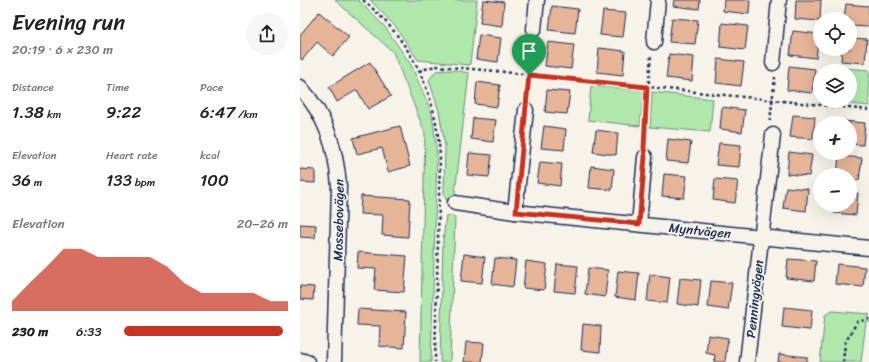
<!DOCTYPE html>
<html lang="en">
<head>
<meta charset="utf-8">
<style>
  :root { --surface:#fff; --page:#f6f6f6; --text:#222; --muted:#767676; --accent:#c8321e }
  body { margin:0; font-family:Sriracha,sans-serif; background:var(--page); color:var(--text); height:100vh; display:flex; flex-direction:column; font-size:15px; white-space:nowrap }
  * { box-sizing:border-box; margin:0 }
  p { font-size:13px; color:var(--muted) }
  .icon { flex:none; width:22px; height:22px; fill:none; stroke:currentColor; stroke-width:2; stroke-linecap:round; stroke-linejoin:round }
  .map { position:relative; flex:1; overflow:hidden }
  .details { display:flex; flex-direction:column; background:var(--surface); width:300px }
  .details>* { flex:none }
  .buttons { position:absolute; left:513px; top:12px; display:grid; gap:8px }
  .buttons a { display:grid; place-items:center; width:44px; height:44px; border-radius:50%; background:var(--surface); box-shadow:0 4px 16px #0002; font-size:20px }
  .pin { position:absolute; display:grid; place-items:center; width:34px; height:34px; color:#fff; margin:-41px -17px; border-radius:50% 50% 50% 0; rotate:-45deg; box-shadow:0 0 4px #0007 }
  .pin .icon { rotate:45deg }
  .round { display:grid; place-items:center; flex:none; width:42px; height:42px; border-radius:21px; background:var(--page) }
  .head { display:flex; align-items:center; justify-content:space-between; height:68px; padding:0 12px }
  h1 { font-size:22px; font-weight:600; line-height:30px }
  .stats { display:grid; grid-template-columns:repeat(3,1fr); gap:6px; height:68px; padding:4px 12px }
  .stats div { display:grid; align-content:center }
  .stats b { font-size:17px; font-weight:600 }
  .stats small { font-size:11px; font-weight:400 }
  .stats p { font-size:11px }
  .chart { height:112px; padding:8px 12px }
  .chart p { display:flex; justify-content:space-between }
  .chart svg { width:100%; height:72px; margin-top:4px; fill:var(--accent); opacity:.7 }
  ul { padding:0 12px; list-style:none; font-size:13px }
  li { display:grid; grid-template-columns:64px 48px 1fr; align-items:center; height:30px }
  li i { height:10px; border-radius:5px; background:var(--accent) }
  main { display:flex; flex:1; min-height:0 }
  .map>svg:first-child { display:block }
  .green { fill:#b0e8ab; stroke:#668c84 }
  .building { fill:#e6b497; stroke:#1b2f5e }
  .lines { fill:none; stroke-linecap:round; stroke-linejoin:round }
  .street-casing { stroke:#1b2f5e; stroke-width:17 }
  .path { stroke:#1b2f5e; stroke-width:2.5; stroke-dasharray:3 3; stroke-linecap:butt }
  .street { stroke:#f7f3e8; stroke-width:14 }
  .route-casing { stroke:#fff; stroke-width:8 }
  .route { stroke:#c8321e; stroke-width:5 }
  .labels { text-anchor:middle; stroke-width:4; stroke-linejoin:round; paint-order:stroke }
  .street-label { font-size:13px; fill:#1b2f5e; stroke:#f7f3e8 }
</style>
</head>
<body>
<main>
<section class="details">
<div class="head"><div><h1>Evening run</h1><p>20:19 · 6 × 230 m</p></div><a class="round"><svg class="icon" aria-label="share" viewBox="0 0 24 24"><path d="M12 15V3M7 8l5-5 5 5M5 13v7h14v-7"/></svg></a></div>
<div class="stats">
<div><p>Distance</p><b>1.38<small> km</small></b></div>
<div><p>Time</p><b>9:22</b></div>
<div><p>Pace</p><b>6:47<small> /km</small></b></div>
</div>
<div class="stats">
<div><p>Elevation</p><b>36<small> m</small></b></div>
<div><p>Heart rate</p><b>133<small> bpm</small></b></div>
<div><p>kcal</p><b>100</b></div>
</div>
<div class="chart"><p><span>Elevation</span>20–26 m</p>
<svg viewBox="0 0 160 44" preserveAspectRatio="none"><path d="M0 44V38L10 27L20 17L30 6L40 6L50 11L60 11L70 11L80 11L90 17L100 27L110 33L120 33L130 33L140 33L150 38L160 38V44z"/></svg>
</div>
<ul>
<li><b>230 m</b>6:33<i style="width:97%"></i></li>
</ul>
</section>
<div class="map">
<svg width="569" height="362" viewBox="0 0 569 362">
  <rect width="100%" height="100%" fill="#f7f3e8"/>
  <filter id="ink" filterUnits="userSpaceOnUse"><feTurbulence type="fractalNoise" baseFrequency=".025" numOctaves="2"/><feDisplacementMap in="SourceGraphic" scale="8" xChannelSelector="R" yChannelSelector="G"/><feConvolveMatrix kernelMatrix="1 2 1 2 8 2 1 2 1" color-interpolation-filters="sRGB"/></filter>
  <g filter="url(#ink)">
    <g class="green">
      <path d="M35,0H58L85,27L111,65L132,113L137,155L131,362H120L125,133L93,52Z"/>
      <path d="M70,0H177L170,65L118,60L95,26Z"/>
      <path d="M534,67L569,70V106L531,102L550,101V71H534Z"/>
      <path d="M153,70L169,73L154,202L147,201L144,195L145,146L139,111L129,80L136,71Z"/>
      <path d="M291,86L344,90L340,126L288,120Z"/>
      <path d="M352,92L413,99L410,132L350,127Z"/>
      <path d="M146,215L155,217L150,362H140L143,241Z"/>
      <path d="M532,311L569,314V322H566L561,362H520L525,315Z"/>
    </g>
    <g class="building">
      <path d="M183,0L204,2L202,26L180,23Z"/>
      <path d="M374,0H400L399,9L373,6Z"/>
      <path d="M424,0H450L449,14L423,11Z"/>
      <path d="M496,0H521L520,21L495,19Z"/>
      <path d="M546,4L569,6L568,27L550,26V19H544Z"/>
      <path d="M252,6L278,9L275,33L249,30Z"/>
      <path d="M303,11L326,13L323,37L300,35Z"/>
      <path d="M19,12L49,37L33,56L17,42L2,60L0,58V35Z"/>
      <path d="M372,18L398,20L395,44L369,42Z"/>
      <path d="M422,23L448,26L445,50L420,47Z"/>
      <path d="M493,31L519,34L516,58L490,55Z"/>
      <path d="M179,35L201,38L198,62L176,59Z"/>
      <path d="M550,38L567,39L565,63L541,61L542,49H550Z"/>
      <path d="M248,42L274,45L271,69L245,66Z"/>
      <path d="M299,48L325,51L323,75L297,72Z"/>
      <path d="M369,54L394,57L392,81L366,78Z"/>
      <path d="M418,59L444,62L441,86L416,83Z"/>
      <path d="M70,62L91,96L68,109L57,90L37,102L29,87Z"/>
      <path d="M489,66L515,69L512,93L487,90Z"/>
      <path d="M177,82L200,85L197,107L175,104Z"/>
      <path d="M247,90L270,92L267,114L245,112Z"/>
      <path d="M422,107L445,110L442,132L420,129Z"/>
      <path d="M493,115L515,117L513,139L490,137Z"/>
      <path d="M173,118L196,120L193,142L171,139Z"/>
      <path d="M543,121L565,123L563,145L550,144V123H543Z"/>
      <path d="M100,126L110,166L88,172L82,148L57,154L53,138Z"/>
      <path d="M244,126L266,129L264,150L241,148Z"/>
      <path d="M296,130L318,133L316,155L293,152Z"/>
      <path d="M368,139L391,142L388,163L366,161Z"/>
      <path d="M419,143L441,145L439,167L416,165Z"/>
      <path d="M489,152L512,155L509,176L487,174Z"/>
      <path d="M169,153L192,155L189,177L167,175Z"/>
      <path d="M539,156L562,158L559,180L550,179V175H537Z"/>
      <path d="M240,162L262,164L260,186L237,183Z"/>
      <path d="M291,166L314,169L312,190L289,188Z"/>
      <path d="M0,169L15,170V183L0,182Z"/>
      <path d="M364,174L387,176L384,198L362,196Z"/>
      <path d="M415,179L438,181L435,203L413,200Z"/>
      <path d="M486,187L508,189L506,211L483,208Z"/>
      <path d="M550,193H558L556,215L534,213V205H550Z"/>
      <path d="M61,196L110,199L108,237L82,235L83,215L60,214Z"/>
      <path d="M0,224L16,225L15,238L0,237Z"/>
      <path d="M58,252L107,256L104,292L74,290L76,269L57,268Z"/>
      <path d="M164,254L185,257L182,283L161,281Z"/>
      <path d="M195,258L216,260L213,287L192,284Z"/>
      <path d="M488,259L516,261L514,281L486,278Z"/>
      <path d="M226,261L247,264L244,290L223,288Z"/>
      <path d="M257,264L278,266L275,293L254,291Z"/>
      <path d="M537,264L565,267L563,287L535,284Z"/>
      <path d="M288,268L308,270L305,297L285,294Z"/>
      <path d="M318,271L339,273L336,300L315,297Z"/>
      <path d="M350,274L370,277L367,303L347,301Z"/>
      <path d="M380,278L401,280L398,307L377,304Z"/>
      <path d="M411,281L432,283L428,310L408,307Z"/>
      <path d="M0,286L14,287L13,300L0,299Z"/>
      <path d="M484,307L512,310L510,330L482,327Z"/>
      <path d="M58,309L106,312L104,348L79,346L80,326L57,325Z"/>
      <path d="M283,324L301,326L300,352L281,350Z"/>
      <path d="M408,335L428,338L425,362H414L415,355L406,353Z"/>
      <path d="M166,342L184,343L182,362H164Z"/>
      <path d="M479,354L507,357V362H478Z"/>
    </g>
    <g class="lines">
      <g class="street-casing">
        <g id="street">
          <path d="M234,29L237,0"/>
          <path d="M354,42L358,0"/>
          <path d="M473,63L479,0"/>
          <path d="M0,87C26,116 36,147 39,186L34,362"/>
          <path d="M155,203L215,212L569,248"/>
          <path d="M215,212L226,110"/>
          <path d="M339,224L345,157"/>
          <path d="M0,360L7,362"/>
          <path d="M447,362L473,135"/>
        </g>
      </g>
      <g class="path">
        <path d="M63,0C112,41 137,94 140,158L135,362"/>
        <path d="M119,71L135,66L185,70L569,110"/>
        <path d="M227,98L232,41"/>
        <path d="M470,121L475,77"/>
        <path d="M344,143L351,54"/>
        <path d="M543,362L545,343L557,322L569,319"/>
      </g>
      <use href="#street" class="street"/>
    </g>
  </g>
  <g class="lines" filter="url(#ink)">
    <g class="route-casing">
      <path id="route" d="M229,75L347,87L344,148L345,157L339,224L216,212Z"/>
    </g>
    <use href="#route" class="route"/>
  </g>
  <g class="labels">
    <g class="street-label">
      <text transform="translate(38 220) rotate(-89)" y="5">Mossebovägen</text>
      <text transform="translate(400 230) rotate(6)" y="5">Myntvägen</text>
      <text transform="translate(454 299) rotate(-84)" y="5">Penningvägen</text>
    </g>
  </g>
</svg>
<div class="buttons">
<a><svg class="icon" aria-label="locate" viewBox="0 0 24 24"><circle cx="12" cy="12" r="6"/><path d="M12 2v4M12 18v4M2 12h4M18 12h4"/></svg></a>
<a><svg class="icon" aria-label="layers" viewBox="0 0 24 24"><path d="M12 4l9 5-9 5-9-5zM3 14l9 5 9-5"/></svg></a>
<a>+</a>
<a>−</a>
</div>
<div class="pin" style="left:229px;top:75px;background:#1e9e55"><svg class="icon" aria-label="arrive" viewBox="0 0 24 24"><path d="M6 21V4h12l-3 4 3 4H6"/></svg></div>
</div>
</main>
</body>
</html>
